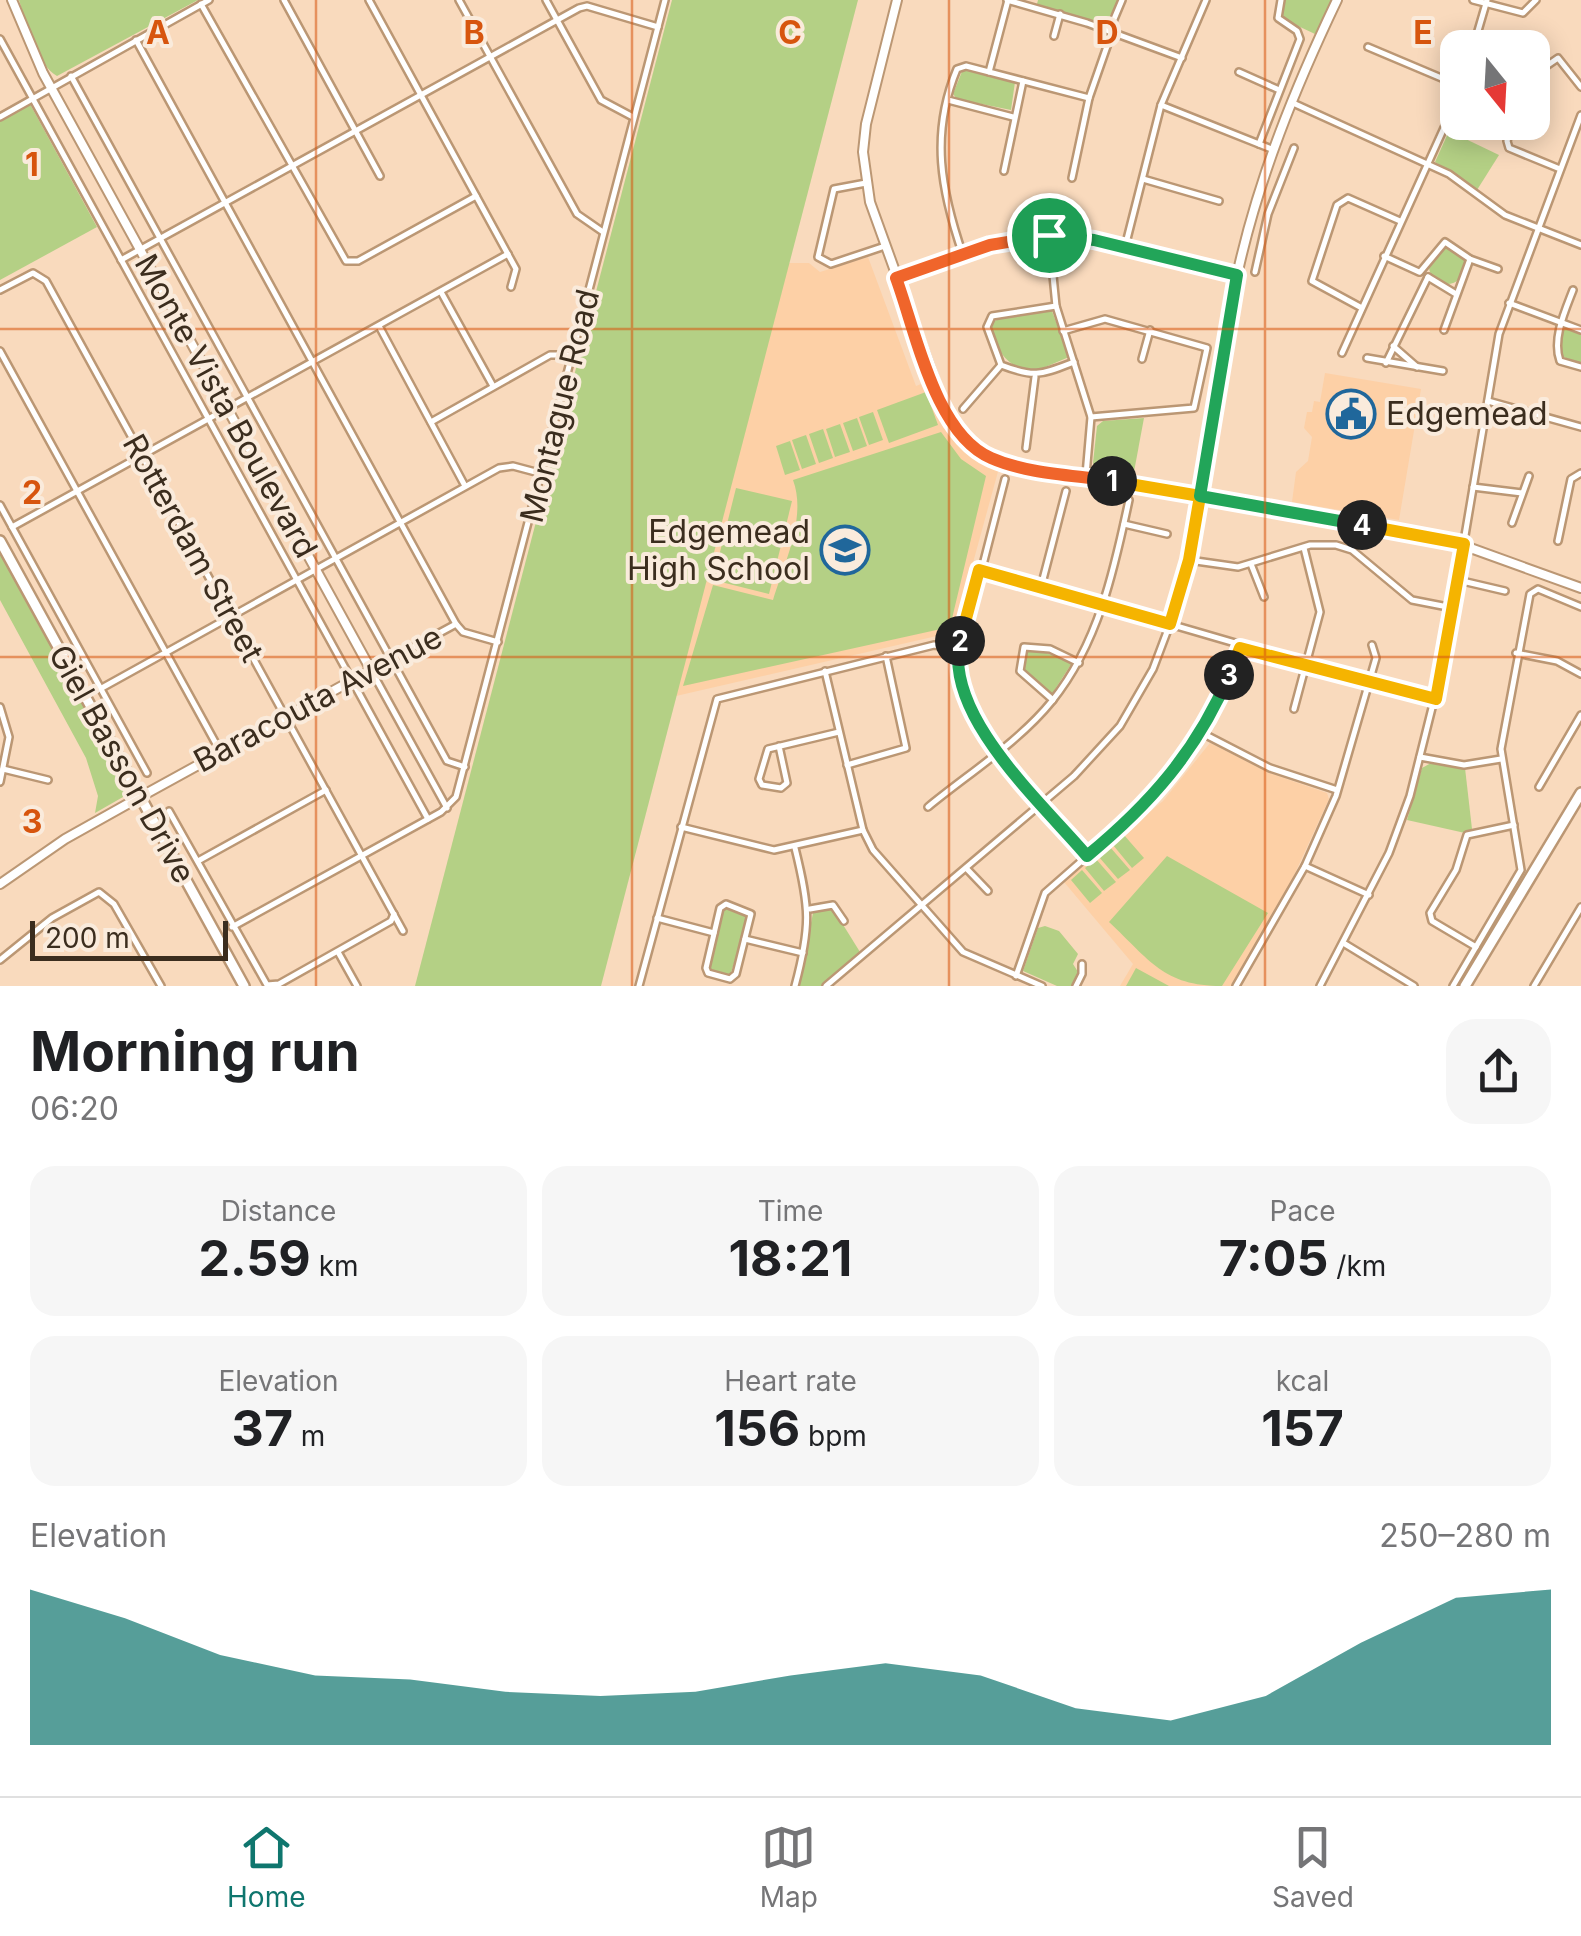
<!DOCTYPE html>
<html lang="en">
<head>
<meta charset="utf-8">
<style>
  :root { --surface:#fff; --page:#f6f6f6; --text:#202124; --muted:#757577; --line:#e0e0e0; --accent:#0f766e }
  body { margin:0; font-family:Inter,sans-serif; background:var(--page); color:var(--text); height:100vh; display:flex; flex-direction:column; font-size:38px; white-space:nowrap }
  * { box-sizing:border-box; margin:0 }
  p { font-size:32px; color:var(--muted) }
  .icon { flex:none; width:55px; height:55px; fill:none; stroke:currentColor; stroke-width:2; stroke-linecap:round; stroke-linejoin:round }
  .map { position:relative; height:986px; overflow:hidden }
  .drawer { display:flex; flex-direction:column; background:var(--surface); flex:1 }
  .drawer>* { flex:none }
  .needle { width:65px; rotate:162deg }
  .controls { position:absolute; left:1440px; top:30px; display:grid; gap:20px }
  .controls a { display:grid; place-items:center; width:110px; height:110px; border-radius:20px; background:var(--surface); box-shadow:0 5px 25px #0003; font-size:50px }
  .scale { position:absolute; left:30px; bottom:25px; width:198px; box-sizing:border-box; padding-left:10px; border:5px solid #3b2d1e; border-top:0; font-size:28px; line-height:35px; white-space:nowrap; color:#3b2d1e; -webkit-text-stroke:8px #faebdc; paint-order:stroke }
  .pin { position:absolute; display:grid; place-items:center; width:85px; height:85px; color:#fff; margin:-42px; border:5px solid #fff; border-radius:50%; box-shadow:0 2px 10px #0007 }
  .km { position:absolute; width:50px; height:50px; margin:-25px; border-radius:50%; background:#222; color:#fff; font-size:28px; line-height:50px; text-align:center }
  .round { display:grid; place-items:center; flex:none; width:105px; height:105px; border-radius:30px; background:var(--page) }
  .overview { display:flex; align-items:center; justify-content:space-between; height:170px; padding:0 30px }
  h1 { font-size:55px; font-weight:700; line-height:75px }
  .stats { display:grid; grid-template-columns:repeat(3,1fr); gap:15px; height:170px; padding:10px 30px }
  .stats div { display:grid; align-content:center; border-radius:25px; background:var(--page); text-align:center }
  .stats b { font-size:50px; font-weight:700 }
  .stats small { font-size:28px; font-weight:400 }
  .stats p { font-size:28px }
  .chart { height:280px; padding:20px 30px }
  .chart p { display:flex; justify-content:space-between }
  .chart svg { width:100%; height:180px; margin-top:10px; fill:var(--accent); opacity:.7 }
  .menu { display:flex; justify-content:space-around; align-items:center; height:140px; border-top:2px solid var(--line); background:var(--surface); font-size:28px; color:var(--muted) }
  .menu a { display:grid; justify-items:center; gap:5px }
  .menu .active { color:var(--accent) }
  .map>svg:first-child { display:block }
  .built { fill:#fdd0a6 }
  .green { fill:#b4d085 }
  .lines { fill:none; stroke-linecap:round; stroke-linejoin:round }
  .minor-casing { stroke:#bb9774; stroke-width:10 }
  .tertiary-casing { stroke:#bb9774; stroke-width:12 }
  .secondary-casing { stroke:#bb9774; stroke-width:12 }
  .primary-casing { stroke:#bb9774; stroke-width:14 }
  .minor { stroke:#fff; stroke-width:5 }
  .tertiary { stroke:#fff; stroke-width:8 }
  .secondary { stroke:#fff; stroke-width:8 }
  .primary { stroke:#fff; stroke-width:9 }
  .split-1-casing { stroke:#fff; stroke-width:20 }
  .split-2-casing { stroke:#fff; stroke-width:20 }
  .split-3-casing { stroke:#fff; stroke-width:20 }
  .split-4-casing { stroke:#fff; stroke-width:20 }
  .split-5-casing { stroke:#fff; stroke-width:20 }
  .split-1 { stroke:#f0652b; stroke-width:12 }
  .split-2 { stroke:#f5b400; stroke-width:12 }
  .split-3 { stroke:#22a559; stroke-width:12 }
  .split-4 { stroke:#f5b400; stroke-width:12 }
  .split-5 { stroke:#22a559; stroke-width:12 }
  .grid { fill:none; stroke:#d7550e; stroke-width:2.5; stroke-opacity:0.55 }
  .labels { text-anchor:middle; stroke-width:8; stroke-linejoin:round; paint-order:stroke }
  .street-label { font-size:32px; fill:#3b2d1e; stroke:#faebdc }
  .poi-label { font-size:32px; fill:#3b2d1e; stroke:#faebdc; text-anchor:start }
  .grid-label { font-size:32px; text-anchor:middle; font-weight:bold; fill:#d7550e; stroke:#faebdc; stroke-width:8; stroke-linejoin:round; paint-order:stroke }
</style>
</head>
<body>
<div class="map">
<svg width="1581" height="986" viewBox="0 0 1581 986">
  <rect width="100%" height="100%" fill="#f9dabd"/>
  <g class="built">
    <path d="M868,257L916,386L926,382L943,426L962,447L999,468L954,632L676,696L788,263H809L820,272Z"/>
    <path d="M1325,373L1421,389L1399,520L1292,502L1296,472L1308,461L1312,437L1304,428L1307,412H1312L1314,401L1320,402Z"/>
    <path d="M1210,743L1269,773L1327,793L1329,799L1285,895L1231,986H1120L1133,964L1064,882L1163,801Z"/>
  </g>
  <g class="green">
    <path d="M19,0H198L57,76C37,65 26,22 19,0Z"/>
    <path d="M672,0H858L601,986H415Z"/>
    <path d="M1038,0H1120L1104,25L1037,4Z"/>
    <path d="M1284,0H1332L1315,34L1281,18Z"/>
    <path d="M963,69L1015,82L1011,110L957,99L953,94Z"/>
    <path d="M30,104L97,227L0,280V121Z"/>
    <path d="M1449,131L1499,155L1477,190L1435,162Z"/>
    <circle cx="1447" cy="266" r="18"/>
    <path d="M1052,311L1069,357L1036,371C1007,370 994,349 991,322L1021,312Z"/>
    <path d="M1568,328L1581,332V364L1559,355L1563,330Z"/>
    <path d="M926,392L938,425L889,443L877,410Z"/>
    <path d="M873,412L883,440L869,445L859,417Z"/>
    <path d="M857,418L867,446L853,451L843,423Z"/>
    <path d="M1144,418L1133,477L1097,469L1093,463L1097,426L1103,421Z"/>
    <path d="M840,424L850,452L835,457L826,429Z"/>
    <path d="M823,429L833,458L819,463L809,434Z"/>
    <path d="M941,432L961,459L986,476L950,627L683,686L713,585L773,600C784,564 807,517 793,480Z"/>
    <path d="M806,435L816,464L802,469L792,440Z"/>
    <path d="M790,441L800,470L785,475L776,446Z"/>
    <path d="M736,488L792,501L769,594L713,580Z"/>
    <path d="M0,551L127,783L123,797L95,813L98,796L86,758L0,600Z"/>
    <path d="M1031,647L1072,663L1052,694L1022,669L1025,652Z"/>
    <path d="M1431,763L1465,768L1472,829L1465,833L1407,820L1422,768Z"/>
    <path d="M1124,835L1144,858L1132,868L1113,845Z"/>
    <path d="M1110,847L1130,870L1118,879L1099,857Z"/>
    <path d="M1167,856L1268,913L1222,986C1163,986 1150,960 1109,922Z"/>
    <path d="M1096,859L1116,882L1104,891L1085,868Z"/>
    <path d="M1082,870L1102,893L1090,903L1071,880Z"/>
    <path d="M729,907L748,918L730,976L708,968L723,910Z"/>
    <path d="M832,907L860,952L822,986H798L813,913Z"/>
    <path d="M1045,926L1059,931L1078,954L1073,964L1080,975L1072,986H1057L1023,971L1038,928Z"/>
    <path d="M1136,968L1169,986H1126Z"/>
  </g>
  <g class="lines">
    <g class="minor-casing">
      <g id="minor">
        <path d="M284,0L380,176"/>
        <path d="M369,0L516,269L511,287"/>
        <path d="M459,0L577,214L603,232"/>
        <path d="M546,0L601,100L633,117"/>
        <path d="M1007,0L1087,23L1182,58"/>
        <path d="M1473,0L1523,13L1536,0"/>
        <path d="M201,4L346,261H358L476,196"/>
        <path d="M1109,31L1122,0"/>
        <path d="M1054,36L1060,14"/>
        <path d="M0,39L428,819"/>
        <path d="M136,40L456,624"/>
        <path d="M1368,47L1458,85"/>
        <path d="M1473,48L1487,0"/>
        <path d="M989,72L1008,0"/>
        <path d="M1239,72L1277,89"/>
        <path d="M71,76L447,761L465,767"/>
        <path d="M1532,76L1558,58L1581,87"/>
        <path d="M948,100L1013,117"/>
        <path d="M1293,103L1449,174L1505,215L1581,245"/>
        <path d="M1161,105L1274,150"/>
        <path d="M0,117L209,0"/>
        <path d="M1513,122L1507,141L1509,148L1560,169"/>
        <path d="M1259,144L1300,39L1297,31L1278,18L1281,0"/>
        <path d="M1004,171L1023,81"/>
        <path d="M1072,178L1089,98L1112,32"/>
        <path d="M1143,179L1219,201"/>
        <path d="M866,183L834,189L818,257L831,264L885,246"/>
        <path d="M1049,235L1056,306L1091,417L1086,475"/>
        <path d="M1125,247L1161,105L1206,0"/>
        <path d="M963,255C941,191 930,134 957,69L966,66L1089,98"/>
        <path d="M1384,256L1419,272"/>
        <path d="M121,260L579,8L587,6L658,27"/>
        <path d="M1255,272L1268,214L1294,148"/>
        <path d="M1420,272L1445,242L1470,259L1498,269"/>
        <path d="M1428,277L1456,294"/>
        <path d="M897,278C936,266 975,247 1015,239C1087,224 1168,258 1237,275"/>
        <path d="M0,290L33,273L46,281L403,931"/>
        <path d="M1573,290C1565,311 1552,339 1560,361L1581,367"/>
        <path d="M441,292L493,386"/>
        <path d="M1509,303L1581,330"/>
        <path d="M1056,306L992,316L987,327L1001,365C1035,378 1040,375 1074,362"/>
        <path d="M1360,307L1312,281L1337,205L1348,198L1400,221"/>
        <path d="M379,326L465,486"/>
        <path d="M1444,330L1470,259"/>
        <path d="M1063,331L1105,319L1207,348L1194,408L1091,417"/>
        <path d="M1393,346L1417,367"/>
        <path d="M0,351L220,751"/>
        <path d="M1342,353L1458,97"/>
        <path d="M1367,358L1443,371"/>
        <path d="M1142,359L1150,330"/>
        <path d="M1386,363L1428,277"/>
        <path d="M1488,401L1581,427"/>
        <path d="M963,409L1001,365"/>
        <path d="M431,422L550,355H572"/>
        <path d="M1026,448L1035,377"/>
        <path d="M1005,479L956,670L976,722L1087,856"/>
        <path d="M1473,487L1522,493"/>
        <path d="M0,505L147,773"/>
        <path d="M1512,523L1529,476"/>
        <path d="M1124,524L1167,534"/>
        <path d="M12,527L508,254"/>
        <path d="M1558,541L1571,479L1581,473"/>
        <path d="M1189,560L1238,567L1310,545H1336L1352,550L1412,600L1453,608"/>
        <path d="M1251,564L1264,597"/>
        <path d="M979,570C1132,611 1282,659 1435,699"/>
        <path d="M1458,580L1505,591"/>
        <path d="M1041,587L1066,491"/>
        <path d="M1516,653L1557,661L1581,674"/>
        <path d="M825,671L863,830L873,850L963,952L1042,986"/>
        <path d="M100,689L499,468L513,466L543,474"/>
        <path d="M1053,700L1020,671L1024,647L1050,649L1079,663"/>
        <path d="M0,707L9,737L0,782"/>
        <path d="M1294,709L1320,612L1304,548"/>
        <path d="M1202,733L1270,768L1337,790"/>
        <path d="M779,746L787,783L781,788L762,785L759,779L768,749L839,732"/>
        <path d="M1420,757L1464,765L1501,759"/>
        <path d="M847,765L906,748L886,656"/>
        <path d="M3,769L48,780"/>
        <path d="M1539,787L1581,715"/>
        <path d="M928,807C968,774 1019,742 1052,701C1098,644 1114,571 1129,500"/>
        <path d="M447,808L371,670L456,624L463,632L498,642"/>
        <path d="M169,811L267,985L279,984L391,921L394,914"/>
        <path d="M681,827L774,850L863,830"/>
        <path d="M198,861L326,790"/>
        <path d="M1305,866L1369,895"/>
        <path d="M966,868L988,891"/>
        <path d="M726,904L751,914L736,974L730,979L708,973L706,968L720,908Z"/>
        <path d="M810,909L833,905L844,921"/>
        <path d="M657,918L714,933"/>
        <path d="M232,927L441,812L456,797L665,0"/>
        <path d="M745,939L803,953"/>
        <path d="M1345,944L1414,986"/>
        <path d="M1476,947L1432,921L1430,913L1456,870L1467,835L1514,825"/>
        <path d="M338,952L357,986"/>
        <path d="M0,960L52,918L99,892L114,904L161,986"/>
        <path d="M1016,976L1045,893L1142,808L1178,768L1202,733L1240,648"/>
        <path d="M639,986L717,699L934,645L958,648"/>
        <path d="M795,986C811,926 810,908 795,848"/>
        <path d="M826,986L1074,776L1120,726L1153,669L1170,624L1200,497"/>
        <path d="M1076,986L1082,974V964"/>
        <path d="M1236,986L1305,866L1336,796L1376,658L1372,645"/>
        <path d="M1320,986L1389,853L1410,796L1444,660L1499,334L1581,115"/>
        <path d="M1453,986L1521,870L1501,749L1530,594L1538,589L1581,607"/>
        <path d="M1534,986L1581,907"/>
      </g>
    </g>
    <g class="tertiary-casing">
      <g id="tertiary">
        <path d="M897,0L866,124L863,152L870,202L948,418L976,450L1011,464L1451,541L1581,588"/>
        <path d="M1200,497C1214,422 1222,346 1238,271C1259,177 1295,88 1337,0"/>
        <path d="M0,884L65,839L140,797"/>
      </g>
    </g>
    <g class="secondary-casing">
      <path id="secondary" d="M12,0L43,73L371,670L140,797"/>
    </g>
    <g class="primary-casing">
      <g id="primary">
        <path d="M0,541L244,986"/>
        <path d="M1465,986L1581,793"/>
      </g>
    </g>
    <use href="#minor" class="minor"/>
    <use href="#tertiary" class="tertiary"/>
    <use href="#secondary" class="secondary"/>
    <use href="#primary" class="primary"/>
  </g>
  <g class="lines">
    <g class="split-1-casing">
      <path id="split-1" d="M1049,235L990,245L896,278C916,332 935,434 991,458C1027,474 1074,475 1112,481"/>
    </g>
    <g class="split-2-casing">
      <path id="split-2" d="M960,641L979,570L1170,624L1189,560L1200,496L1112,481"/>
    </g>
    <g class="split-3-casing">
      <path id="split-3" d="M960,641C943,715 1042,803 1087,856C1150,804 1197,751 1229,675"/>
    </g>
    <g class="split-4-casing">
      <path id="split-4" d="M1229,675L1240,648L1436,699L1464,544L1362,525"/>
    </g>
    <g class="split-5-casing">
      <path id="split-5" d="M1049,235L1094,240L1237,275L1200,496L1362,525"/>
    </g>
    <use href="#split-1" class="split-1"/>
    <use href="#split-2" class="split-2"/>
    <use href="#split-3" class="split-3"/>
    <use href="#split-4" class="split-4"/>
    <use href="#split-5" class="split-5"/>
  </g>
  <path class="grid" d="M316,0V986M632,0V986M949,0V986M1265,0V986M0,329H1581M0,657H1581"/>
  <defs>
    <g id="civic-ring" transform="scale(2.5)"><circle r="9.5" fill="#faebdc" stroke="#20679b" stroke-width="1.5"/><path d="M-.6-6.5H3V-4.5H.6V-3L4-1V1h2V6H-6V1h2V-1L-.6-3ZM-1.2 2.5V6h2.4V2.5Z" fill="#20679b"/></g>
    <g id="school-ring" transform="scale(2.5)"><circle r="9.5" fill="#faebdc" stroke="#20679b" stroke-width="1.5"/><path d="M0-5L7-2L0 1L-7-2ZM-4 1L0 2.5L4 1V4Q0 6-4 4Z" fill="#20679b"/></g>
  </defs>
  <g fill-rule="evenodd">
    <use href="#civic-ring" x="1351" y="414"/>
    <use href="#school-ring" x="845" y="550"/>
  </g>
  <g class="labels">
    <g class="street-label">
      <text transform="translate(226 406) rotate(61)" y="11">Monte Vista Boulevard</text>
      <text transform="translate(560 406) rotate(-76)" y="11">Montague Road</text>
      <text transform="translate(193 548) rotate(61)" y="11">Rotterdam Street</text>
      <text transform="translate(318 699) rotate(-28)" y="11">Baracouta Avenue</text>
      <text transform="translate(122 764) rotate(61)" y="11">Giel Basson Drive</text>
    </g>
    <g class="poi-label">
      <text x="1386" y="425">Edgemead</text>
      <text x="810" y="543" text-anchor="end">Edgemead<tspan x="810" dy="37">High School</tspan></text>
    </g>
  </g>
  <g class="grid-label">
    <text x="158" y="44">A</text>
    <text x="474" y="44">B</text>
    <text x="790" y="44">C</text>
    <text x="1107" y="44">D</text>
    <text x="1423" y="44">E</text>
    <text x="32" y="176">1</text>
    <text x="32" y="504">2</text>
    <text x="32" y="833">3</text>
  </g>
</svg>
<div class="controls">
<a><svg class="needle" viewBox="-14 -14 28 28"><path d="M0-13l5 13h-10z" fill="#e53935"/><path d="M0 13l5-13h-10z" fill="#757577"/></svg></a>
</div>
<div class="scale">200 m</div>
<div class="pin" style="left:1049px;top:235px;background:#1e9e55"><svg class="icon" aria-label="arrive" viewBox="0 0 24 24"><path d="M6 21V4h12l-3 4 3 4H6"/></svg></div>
<b class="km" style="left:1112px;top:481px">1</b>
<b class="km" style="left:960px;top:641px">2</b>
<b class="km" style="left:1229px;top:675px">3</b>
<b class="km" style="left:1362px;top:525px">4</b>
</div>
<section class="drawer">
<div class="overview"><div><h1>Morning run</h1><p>06:20</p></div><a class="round"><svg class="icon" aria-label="share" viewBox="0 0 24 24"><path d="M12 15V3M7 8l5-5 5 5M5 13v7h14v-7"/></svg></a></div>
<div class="stats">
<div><p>Distance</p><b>2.59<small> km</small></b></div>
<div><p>Time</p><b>18:21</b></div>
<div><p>Pace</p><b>7:05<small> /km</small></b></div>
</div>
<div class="stats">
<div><p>Elevation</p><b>37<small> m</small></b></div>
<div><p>Heart rate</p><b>156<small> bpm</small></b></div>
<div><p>kcal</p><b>157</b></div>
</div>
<div class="chart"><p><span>Elevation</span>250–280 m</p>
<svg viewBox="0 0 160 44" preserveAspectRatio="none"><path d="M0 44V6L10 13L20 22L30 27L40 28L50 31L60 32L70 31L80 27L90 24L100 27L110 35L120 38L130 32L140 19L150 8L160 6V44z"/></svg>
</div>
</section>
<nav class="menu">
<a class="active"><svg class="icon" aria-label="home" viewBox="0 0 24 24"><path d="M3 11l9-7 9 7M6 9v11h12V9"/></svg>Home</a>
<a><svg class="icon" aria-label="map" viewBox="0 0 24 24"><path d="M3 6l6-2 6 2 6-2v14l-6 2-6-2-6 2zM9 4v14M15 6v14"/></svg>Map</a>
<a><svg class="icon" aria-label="saved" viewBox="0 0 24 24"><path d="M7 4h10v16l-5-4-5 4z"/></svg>Saved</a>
</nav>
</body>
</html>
